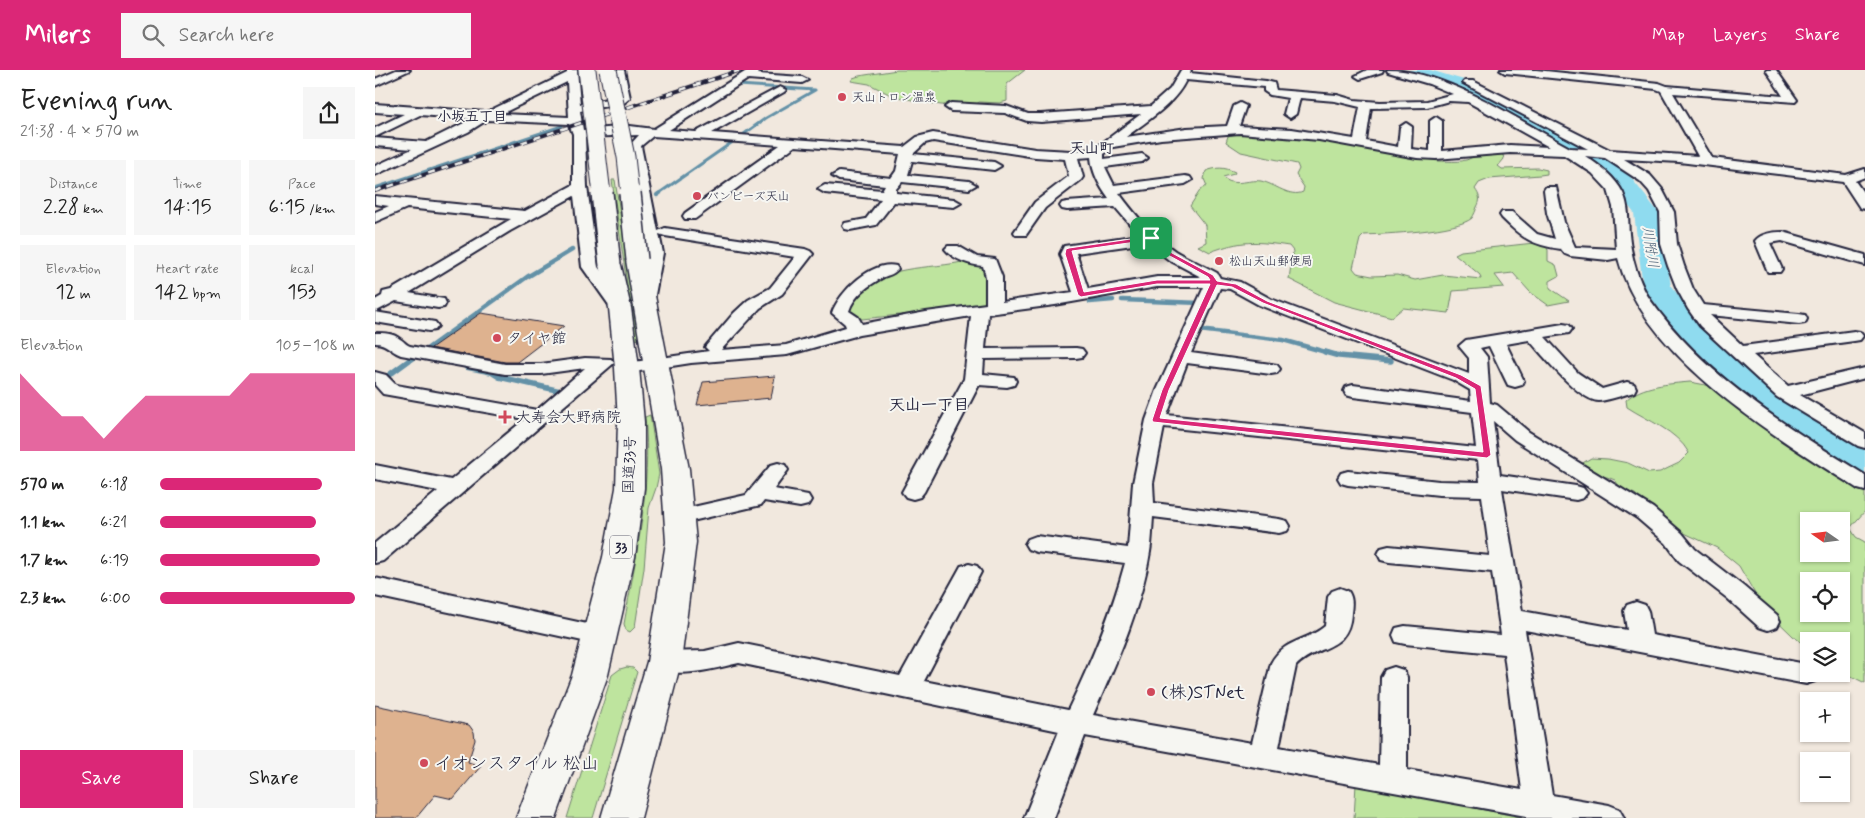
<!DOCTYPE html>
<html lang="en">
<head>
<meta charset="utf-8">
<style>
  :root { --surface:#fff; --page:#f6f6f6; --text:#222; --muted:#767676; --accent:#db2777 }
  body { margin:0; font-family:Mynerve,"Klee One",sans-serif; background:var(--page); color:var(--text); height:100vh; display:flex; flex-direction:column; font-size:19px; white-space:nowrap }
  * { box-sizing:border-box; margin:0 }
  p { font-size:16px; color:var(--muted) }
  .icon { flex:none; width:28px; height:28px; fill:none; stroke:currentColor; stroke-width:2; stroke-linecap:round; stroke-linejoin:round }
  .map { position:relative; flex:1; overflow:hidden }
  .details { display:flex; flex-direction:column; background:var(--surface); width:375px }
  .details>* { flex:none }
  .needle { width:32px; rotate:284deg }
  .buttons { position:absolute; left:1425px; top:442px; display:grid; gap:10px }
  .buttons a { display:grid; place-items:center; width:50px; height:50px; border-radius:0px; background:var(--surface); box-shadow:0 1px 4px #0004; font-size:25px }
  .pin { position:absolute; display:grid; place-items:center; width:42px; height:42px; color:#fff; margin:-21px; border-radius:10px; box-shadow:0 2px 8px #0006 }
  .round { display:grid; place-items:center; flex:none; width:52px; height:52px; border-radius:0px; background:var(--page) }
  .overview { display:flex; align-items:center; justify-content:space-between; height:85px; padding:0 20px }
  h1 { font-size:28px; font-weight:600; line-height:38px }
  .figures { display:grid; grid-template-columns:repeat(3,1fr); gap:8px; height:85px; padding:5px 20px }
  .figures div { display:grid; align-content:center; border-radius:0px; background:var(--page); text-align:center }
  .figures b { font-size:21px; font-weight:600 }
  .figures small { font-size:14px; font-weight:400 }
  .figures p { font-size:14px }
  .chart { height:140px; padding:10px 20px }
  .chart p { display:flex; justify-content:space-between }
  .chart svg { width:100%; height:90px; margin-top:5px; fill:var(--accent); opacity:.7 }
  .cta { display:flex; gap:10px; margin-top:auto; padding:10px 20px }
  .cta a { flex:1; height:58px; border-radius:0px; background:var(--accent); color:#fff; font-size:20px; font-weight:600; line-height:58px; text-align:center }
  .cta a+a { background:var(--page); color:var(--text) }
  ul { padding:0 20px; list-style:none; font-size:16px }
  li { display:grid; grid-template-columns:80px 60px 1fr; align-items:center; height:38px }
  li i { height:12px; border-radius:6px; background:var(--accent) }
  header { display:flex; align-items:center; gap:30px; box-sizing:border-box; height:70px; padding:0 25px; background:var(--accent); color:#fff }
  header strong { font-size:24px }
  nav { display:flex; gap:28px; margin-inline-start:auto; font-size:18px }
  .search { width:350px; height:45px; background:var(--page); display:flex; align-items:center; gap:12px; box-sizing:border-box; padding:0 18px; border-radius:0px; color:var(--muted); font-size:19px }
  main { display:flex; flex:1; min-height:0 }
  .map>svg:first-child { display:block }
  .green { fill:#bee49e; stroke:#70836c; fill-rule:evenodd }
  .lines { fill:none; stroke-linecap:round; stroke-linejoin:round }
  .stream-far2 { stroke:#6391a7; stroke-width:3 }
  .stream-far1 { stroke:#6391a7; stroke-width:4.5 }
  .stream { stroke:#6391a7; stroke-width:5.5 }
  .river { fill:#8fdbef; fill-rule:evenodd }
  .building { fill:#deb28f; stroke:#22223b }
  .street-casing { stroke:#22223b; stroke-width:4 }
  .highway-casing { stroke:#22223b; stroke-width:3 }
  .street { fill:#f6f6f2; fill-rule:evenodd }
  .highway { fill:#f6f6f2; fill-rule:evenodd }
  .rail-casing { stroke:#22223b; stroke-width:4 }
  .rail { stroke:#f6f6f2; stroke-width:2.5; stroke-dasharray:7; stroke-linecap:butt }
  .highway-bridge-far1-casing { stroke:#22223b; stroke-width:19; stroke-linecap:butt }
  .highway-bridge-casing { stroke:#22223b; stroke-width:24; stroke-linecap:butt }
  .highway-bridge-far1 { stroke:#f6f6f2; stroke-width:17 }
  .highway-bridge { stroke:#f6f6f2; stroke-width:21 }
  .route { fill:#db2777; stroke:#fff; fill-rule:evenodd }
  .poi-dot { fill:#d1495b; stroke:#f6f6f2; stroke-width:2 }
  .labels { text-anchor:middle; stroke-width:4; stroke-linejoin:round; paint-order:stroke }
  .far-poi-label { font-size:12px; fill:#22223b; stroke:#f6f6f2; text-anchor:start }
  .far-neighbourhood-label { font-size:14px; font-weight:bold; fill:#22223b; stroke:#f6f6f2 }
  .far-water-label { font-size:14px; font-style:italic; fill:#435a71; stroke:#f6f6f2 }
  .shield { fill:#f6f6f2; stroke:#626272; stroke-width:1 }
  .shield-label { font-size:14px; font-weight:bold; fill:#22223b }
  .far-quarter-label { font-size:15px; font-weight:bold; fill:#22223b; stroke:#f6f6f2 }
  .poi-label { font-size:15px; fill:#22223b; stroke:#f6f6f2; text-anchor:start }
  .street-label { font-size:15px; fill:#22223b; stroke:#f6f6f2 }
  .neighbourhood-label { font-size:16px; font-weight:bold; fill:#22223b; stroke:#f6f6f2 }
  .near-poi-label { font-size:18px; fill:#22223b; stroke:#f6f6f2; text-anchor:start }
</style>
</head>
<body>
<header>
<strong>Milers</strong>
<div class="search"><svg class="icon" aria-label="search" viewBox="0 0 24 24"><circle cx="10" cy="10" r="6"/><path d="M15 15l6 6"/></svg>Search here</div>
<nav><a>Map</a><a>Layers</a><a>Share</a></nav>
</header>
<main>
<section class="details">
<div class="overview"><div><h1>Evening run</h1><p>21:38 · 4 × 570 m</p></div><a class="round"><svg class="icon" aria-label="share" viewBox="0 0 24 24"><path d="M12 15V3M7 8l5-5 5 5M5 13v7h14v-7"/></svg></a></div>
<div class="figures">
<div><p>Distance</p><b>2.28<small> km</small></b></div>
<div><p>Time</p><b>14:15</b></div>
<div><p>Pace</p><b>6:15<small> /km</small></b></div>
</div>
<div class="figures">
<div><p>Elevation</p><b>12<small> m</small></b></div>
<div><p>Heart rate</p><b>142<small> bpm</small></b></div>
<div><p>kcal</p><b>153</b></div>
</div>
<div class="chart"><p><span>Elevation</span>105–108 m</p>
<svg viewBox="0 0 160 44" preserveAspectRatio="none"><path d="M0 44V6L10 17L20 27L30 27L40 38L50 27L60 17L70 17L80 17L90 17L100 17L110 6L120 6L130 6L140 6L150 6L160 6V44z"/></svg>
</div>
<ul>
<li><b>570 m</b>6:18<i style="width:83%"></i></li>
<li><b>1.1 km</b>6:21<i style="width:80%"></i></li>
<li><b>1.7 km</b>6:19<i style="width:82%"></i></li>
<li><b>2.3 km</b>6:00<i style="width:100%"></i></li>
</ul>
<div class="cta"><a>Save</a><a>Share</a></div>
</section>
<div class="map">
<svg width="1490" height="748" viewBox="0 0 1490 748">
  <rect width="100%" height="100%" fill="#f1e8de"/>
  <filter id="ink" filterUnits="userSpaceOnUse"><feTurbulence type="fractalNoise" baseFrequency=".02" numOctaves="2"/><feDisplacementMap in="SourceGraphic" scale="10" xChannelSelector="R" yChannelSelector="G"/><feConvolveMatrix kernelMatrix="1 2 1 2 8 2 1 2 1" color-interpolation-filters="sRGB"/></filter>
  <g filter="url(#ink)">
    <g class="green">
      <path d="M522,0H650L632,14V31L625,33L604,32L599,36L566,35L542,31L518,26L494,14L476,11L478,8L484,6Z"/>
      <path d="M868,62L929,68L1063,91C1074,91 1091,94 1100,85L1122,83L1128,85L1129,89L1123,96L1127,99L1163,98L1172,100V104L1165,105L1114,109L1104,113L1100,119C1105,126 1106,130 1102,137C1101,140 1099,145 1097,148C1083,161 1010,164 989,165L985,169L978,198L982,203L997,206L1022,205L1040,210L1068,205L1106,209L1105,205L1080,184L1086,181L1159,173L1170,174L1173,180V191L1181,195L1184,206L1175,211V218L1194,231L1173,235L1155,222L1138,203L1120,205L1129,217L1078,221L1074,243L1028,238L1017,247L959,232L914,209L918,181L914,176C880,171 867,170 835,182L823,176L831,172L830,155L815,136L826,119L832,116L829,109L831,101C842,97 849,97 860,102L859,104L848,107C858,118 873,109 886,111C900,114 915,128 928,122L929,117L921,105L924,99L922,94L866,82L851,72L853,66Z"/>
      <path d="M237,110H240L264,269L260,270Z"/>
      <path d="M587,192L610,194L615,231L609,236L487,249L478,246L473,239C498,192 544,201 587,192Z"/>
      <path d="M1315,312L1336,316L1490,416V441L1475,458L1481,467L1490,472V613L1466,601V571H1434V578L1418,566L1387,536L1364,496L1342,478L1294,456L1260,424L1246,419L1240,410L1232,407H1220L1210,401L1206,394L1216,388L1233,389L1253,393L1274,403L1285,402L1304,393L1314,383C1301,360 1273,351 1252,337L1251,330C1267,315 1294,314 1315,312ZM1434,451H1466V484H1434ZM1434,511H1466V544H1434Z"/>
      <path d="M275,345L284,404L281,418L274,438L269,498L260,557L255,562L251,560L249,554C261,486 277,417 270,347Z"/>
      <path d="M252,597L258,598L262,602L218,748H192L237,605L245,599Z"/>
      <path d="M981,714L1150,748H979Z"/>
    </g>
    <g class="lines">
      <g class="stream-far2">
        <path d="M365,67L391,48L440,20L363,15L367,11"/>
        <path d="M0,118L187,56"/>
        <path d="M283,124L359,71"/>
      </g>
      <g class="stream-far1">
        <path d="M282,125L285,123"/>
        <path d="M747,230L826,233"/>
        <path d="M715,232L738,230"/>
        <path d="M825,257L824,260L908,270L954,283"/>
        <path d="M53,278L152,207L197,180"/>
      </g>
      <g class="stream">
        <path d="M950,282L964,286L1016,291"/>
        <path d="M91,297L116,302L124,307L190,322"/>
        <path d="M14,305L40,286L45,287"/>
      </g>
      <path class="river" d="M1026,0H1055L1099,13L1249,99L1284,143L1296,216L1342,273L1438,350L1490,380V406L1477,403L1414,364L1320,287L1268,217L1259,143L1233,109L1085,21L1028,4Z"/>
    </g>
    <g class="building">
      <path d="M106,243L189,256L142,292H130L56,278Z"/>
      <path d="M400,306L396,328L322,335L328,312Z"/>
      <path d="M0,635L94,655L99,662L100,670L93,692L106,696L78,729L60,725L41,748H0Z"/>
    </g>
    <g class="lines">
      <g class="street-casing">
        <g id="street">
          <path d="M21,0H35L0,16V9Z"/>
          <path d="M192,0H202L205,34L243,27L239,0H249L255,28L249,33L205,41L208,60L255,56L279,59L373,0H386L383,4L427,7L433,10L427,13L373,9L294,60L321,62L405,17L411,20L409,22L337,63L529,77L542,67L558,63L660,79L696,81L719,79L766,44L666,52L652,51L630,43L576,41L570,37L576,33L631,36L653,44H666L776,36L795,19L806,0H816L815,3L891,11L899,13L901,20L962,25L979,30L1005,32L1052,31L1078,24L1054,14L1013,2L1012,0C1071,0 1143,50 1195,78L1213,79L1088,13L1090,11H1098L1235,80L1323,86L1286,21L1281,19L1130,3L1125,0H1161L1284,13L1292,16L1408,26L1391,0H1401L1422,30L1420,32L1298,23L1337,88L1471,105L1490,99V107L1480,111L1490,125V139L1485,138L1468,112L1304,92L1249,89L1275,105L1287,119L1299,142L1302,174L1309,196L1318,219L1328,235L1424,244L1430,245L1432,249L1430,253L1424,254L1335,245L1368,276L1479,261L1485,262L1488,266L1485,270L1479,271L1378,285L1413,316L1490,298V308L1425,325L1490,363V378L1483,376L1402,327L1325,256L1313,239L1302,219L1293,196L1286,174L1285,142L1274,121L1265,111L1230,88L1210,86C1225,96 1240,107 1248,123C1254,136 1253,150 1254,164C1256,186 1263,212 1276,231C1330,307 1412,357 1490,405V421L1483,419C1401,367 1268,287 1243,188L1233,190L1195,186L1190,184L1186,179C1157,175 1147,168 1127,148L1125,145L1127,142H1137L1162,164L1180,169L1172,143L1169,120L1171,117H1181L1189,152L1200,177L1241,179L1238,137L1233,120L1217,103L1189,85L1135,83L1061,89L1042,88L944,70L865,63L786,69L738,77L729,84V89L767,84L773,88L767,92L730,97L739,115L810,106L815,107L817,110L810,114L744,123C760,145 778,166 800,181C813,189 828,195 842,203L845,208L865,212L896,229L1094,304V288L1084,276L1091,270L1188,254L1194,255L1197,259L1194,263L1170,267L1203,303L1227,319L1252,312L1259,314L1261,318L1259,322C1248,325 1235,330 1224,331C1204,331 1167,284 1154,270L1131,274L1149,311L1147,315L1140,317L1133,315L1131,311L1114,276L1105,278L1112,287L1115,333L1122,335L1154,362L1278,438L1307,463L1320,479L1368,516L1402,545L1405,551L1402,557L1393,560L1384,557L1352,528L1304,491L1291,473L1262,448L1140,370L1118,351L1125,405L1201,416L1208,418L1212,423L1208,428L1201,430L1127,419L1147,541L1252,560L1249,541L1252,535L1261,532L1270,535L1273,541L1277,565L1431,594L1434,595V604H1444L1440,611L1431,614L1150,560L1177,725L1234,735L1244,739L1249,748H1151V746L710,666L679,748H649L684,661L364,593C338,599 307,608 280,599L276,592L280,585L289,582L330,581L364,573L525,606L586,496L594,494L602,496L606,502L549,611L693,640C716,592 736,545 750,493L661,482L653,479L650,474L653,469L661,466L753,478L758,413L771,350L782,320L829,217H782L680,235L613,244L610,279L701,278L707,279L710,283L707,287L701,288L609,289L608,304L639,307L641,311L639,315L632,317L604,315L549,422L545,427L538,429L531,427L527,422L589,309L596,246L484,265L412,285L316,293L252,303L246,302L243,298L246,294L252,293L334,281L330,277L359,243L373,230L395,218L420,187L290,166L284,164L288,183L279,230L277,233H265L263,230L272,183L254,76L264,65L210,67L212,117L223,197L253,238L251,242H239L207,197L199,126L135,161L34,223L69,229L71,233L69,237L63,238L21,231L0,242L60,252L63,256L60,260L54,261L0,252V230L7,226L8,222L16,220L136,149L32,138L0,152V142L14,136L0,134V126L150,141L198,115V64L194,54L112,50L93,62L0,105V96L37,79L0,76V68L51,72L97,49L45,45L0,67V58L29,44L0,42V34L112,42L192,3ZM811,10L889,17V21L895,25L913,28L909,44L915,48L921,44L925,28L960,31L985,37L979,69L917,59L864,56L871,36L865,33L859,36L852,56L812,58L751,67C773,50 799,35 811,10ZM192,12L194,47L126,44ZM1074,31L1093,32L1174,77L1135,75L1067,81V51L1061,47L1055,51V81L1036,79L1037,57L1031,53L1025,57L1023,77L991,71L996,38L1052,37ZM278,66L405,75L310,143L308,146L310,149H320L420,76L525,84L521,101L516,108L464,102L457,106L464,110L510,115L507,120L450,115L443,119L450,123L506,129L491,149L470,153L468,156L470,159L475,160L501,155L519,132L579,137L586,133L579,129L521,123V119L527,112L594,119L601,115L594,111L533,105L537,91L619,100L626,96L619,92L538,84L550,73L558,71L660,87L690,89L694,106L660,132L639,162L641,165H651L670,138L706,110L708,107L703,88L716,87C717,102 725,117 734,129L692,132L687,133L685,136L687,139L692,140L740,137L764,165L689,176L685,184L698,222L627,232V207L620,189L602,187L583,176H573L570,179C579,190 595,195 608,196L611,207V234L551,242L487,254L483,247L474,241C479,225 494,215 509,207C514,205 519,204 523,199L521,196C497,190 464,222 457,243L470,254L471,257L411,275L346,280L385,238L407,224L438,184L435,181L430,179L290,158L283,161L266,76ZM772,173L794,190L826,207H782L713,219L701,183ZM845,218L855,219L884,235L1078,310L1095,320L1096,331L978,315L971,317L969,321L971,325L978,327L1097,342L1101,378L792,345L812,293L896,304L902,303L905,299L902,295L896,294L816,283ZM789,357L1103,390L1105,412L1064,411L973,401L966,403L963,408L966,413L973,415L1064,425L1107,426L1115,486L1014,476L1006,478L1003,484L1006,490L1014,492L1117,502L1126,565L1030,556L1021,558L1018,565L1021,572L1030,574L1129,584L1147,720L1032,700V607L1028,600L1019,597L1010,600L1006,607L1004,695L904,677L921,596C942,574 974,582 976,543C977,535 978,528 973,521L965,518L957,521L953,527L950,556C931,572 909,569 896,593L877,673L718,645C741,593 766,539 775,482C777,471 777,459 778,447L904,463L912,461L915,456L912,451L904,449L779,433L778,413Z"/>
          <path d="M992,0H1008L1007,2L985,9L980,6Z"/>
          <path d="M1408,162L1490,185V195L1407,171L1395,173L1407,199L1405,202H1393L1380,171C1386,163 1398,162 1408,162Z"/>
          <path d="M0,263C9,263 18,263 25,269C30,272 30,274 35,276L130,294H166L210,288L236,289L239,293L8,491L0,493V473L63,421L0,409V395L76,410L150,349L8,324L0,315V302L11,305L21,315L162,340L210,298L166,304H130L26,285C15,281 12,273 0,273Z"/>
          <path d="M403,393L410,395L413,400L399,419L433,425L436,430L433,435L425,437L389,431L386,435L304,454L296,452L293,447L296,442L371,425L396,395Z"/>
          <path d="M0,508L226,557L235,559L238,566L235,573L226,575L0,526Z"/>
        </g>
      </g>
      <g class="highway-casing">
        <g id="highway">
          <path d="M262,184L270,185L273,190L314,399L321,472L306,592L266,748H226L272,592L291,472L286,399L251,190L254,185Z"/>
          <path d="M235,189L243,190L246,195L256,238L264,298L269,352V418L260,487L233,605L181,748H141L197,605L228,487L241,418L243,352L240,298L234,238L224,195L227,190Z"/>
        </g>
      </g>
      <use href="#street" class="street"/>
      <use href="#highway" class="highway"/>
      <g class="rail-casing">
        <path id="rail" d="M0,121L366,0"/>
      </g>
      <use href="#rail" class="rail"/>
      <g class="highway-bridge-far1-casing">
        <g id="highway-bridge-far1">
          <path d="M212,0L227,124"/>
          <path d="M233,0L251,87L255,124"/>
        </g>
      </g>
      <g class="highway-bridge-casing">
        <g id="highway-bridge">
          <path d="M227,123L235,195"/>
          <path d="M255,123L262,190"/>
        </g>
      </g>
      <use href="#highway-bridge-far1" class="highway-bridge-far1"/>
      <use href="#highway-bridge" class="highway-bridge"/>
    </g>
  </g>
  <path class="route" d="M776,166L797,183L838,205L842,211L861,214L892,231L1086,305L1106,316L1116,385L1112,388L778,352L777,350L787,320L835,214H782L706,227L703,225L690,184L691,179L694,178ZM775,170L793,185L833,207L835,210H782L709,222L697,181ZM842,215L857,217L888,233L1081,308L1100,319L1108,382L785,348L794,320Z"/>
  <g class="poi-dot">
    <circle cx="467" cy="27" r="5"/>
    <circle cx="322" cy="126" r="5"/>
    <circle cx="844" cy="191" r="5"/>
    <circle cx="122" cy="268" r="5"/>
    <path d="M127.5 339.5h5v5h5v5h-5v5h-5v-5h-5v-5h5z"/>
    <circle cx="776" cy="622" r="5"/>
    <circle cx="49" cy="693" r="5"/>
  </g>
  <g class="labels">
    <g class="far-poi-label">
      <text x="477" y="31">天山トロン温泉</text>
      <text x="332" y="130">バンビーズ天山</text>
      <text x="854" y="195">松山天山郵便局</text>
    </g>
    <g class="far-neighbourhood-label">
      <text x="97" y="51">小坂五丁目</text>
    </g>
    <g class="far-water-label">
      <text transform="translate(1276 177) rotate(81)" y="5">川附川</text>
    </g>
    <rect class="shield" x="235" y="465.5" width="22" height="23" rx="4"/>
    <g class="shield-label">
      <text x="246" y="482">33</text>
    </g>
    <g class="far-quarter-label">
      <text x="717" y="83">天山町</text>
    </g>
    <g class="poi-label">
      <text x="132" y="273">タイヤ館</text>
      <text x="141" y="352">大寿会大野病院</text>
    </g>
    <g class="street-label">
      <text transform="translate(254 395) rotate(-88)" y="5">国道33号</text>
    </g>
    <g class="neighbourhood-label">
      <text x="554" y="340">天山一丁目</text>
    </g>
    <g class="near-poi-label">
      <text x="786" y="628">(株)STNet</text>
      <text x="59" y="699">イオンスタイル 松山</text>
    </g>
  </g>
</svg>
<div class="buttons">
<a><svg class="needle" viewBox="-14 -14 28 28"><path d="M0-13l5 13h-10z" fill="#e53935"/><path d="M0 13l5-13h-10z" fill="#767676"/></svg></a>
<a><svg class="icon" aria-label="locate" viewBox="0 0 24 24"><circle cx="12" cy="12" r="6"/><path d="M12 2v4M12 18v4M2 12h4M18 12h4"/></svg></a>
<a><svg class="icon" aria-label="layers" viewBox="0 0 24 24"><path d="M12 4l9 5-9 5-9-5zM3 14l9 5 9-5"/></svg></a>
<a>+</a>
<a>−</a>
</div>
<div class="pin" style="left:776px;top:168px;background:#1e9e55"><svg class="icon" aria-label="arrive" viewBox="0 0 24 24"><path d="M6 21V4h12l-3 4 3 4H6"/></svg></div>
</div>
</main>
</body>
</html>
